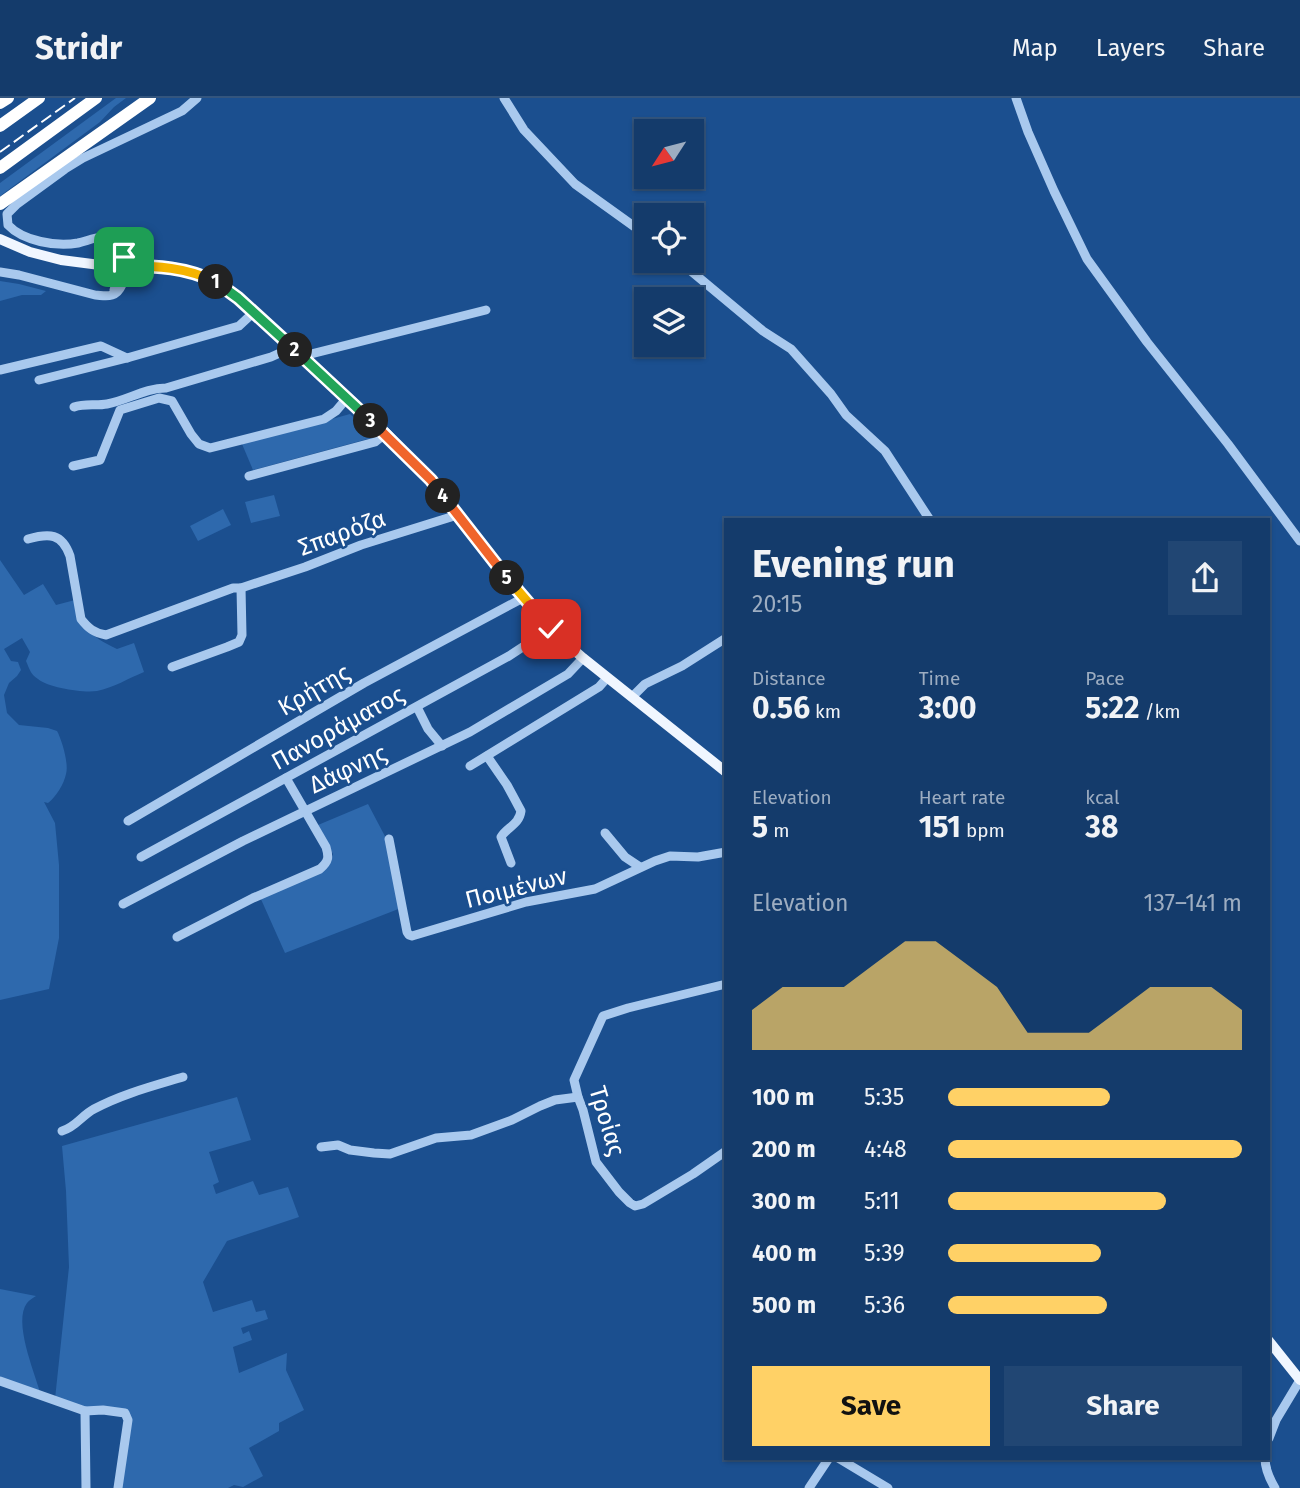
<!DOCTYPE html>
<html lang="en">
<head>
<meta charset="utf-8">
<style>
  :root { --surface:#143b6b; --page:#214673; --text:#f1f3f6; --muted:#9dadc1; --line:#33557e; --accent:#ffd166 }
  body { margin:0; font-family:"Fira Sans",sans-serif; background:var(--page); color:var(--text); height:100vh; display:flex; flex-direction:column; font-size:26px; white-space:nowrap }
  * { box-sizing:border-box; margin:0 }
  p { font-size:23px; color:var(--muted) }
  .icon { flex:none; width:38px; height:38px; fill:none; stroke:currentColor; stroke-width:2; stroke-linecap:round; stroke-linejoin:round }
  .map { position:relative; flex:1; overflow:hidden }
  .panel { position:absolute; left:724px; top:420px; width:546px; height:942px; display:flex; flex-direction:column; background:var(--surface); border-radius:0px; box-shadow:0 2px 5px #0004,0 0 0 2px var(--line) }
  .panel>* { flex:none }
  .needle { width:46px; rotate:234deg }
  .buttons { position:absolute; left:634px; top:21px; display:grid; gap:14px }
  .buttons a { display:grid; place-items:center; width:70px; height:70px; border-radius:0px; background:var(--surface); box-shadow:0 2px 5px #0004,0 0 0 2px var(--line); font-size:35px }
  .pin { position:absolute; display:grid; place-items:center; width:60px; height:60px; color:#fff; margin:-30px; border-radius:14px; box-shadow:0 4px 10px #0006 }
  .km { position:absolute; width:35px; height:35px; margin:-18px; border-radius:50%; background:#222; color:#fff; font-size:19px; line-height:35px; text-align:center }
  .round { display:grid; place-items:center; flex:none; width:74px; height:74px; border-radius:0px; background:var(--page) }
  .summary { display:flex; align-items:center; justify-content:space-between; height:119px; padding:0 28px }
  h1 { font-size:38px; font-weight:700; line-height:52px }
  .metrics { display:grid; grid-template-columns:repeat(3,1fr); gap:10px; height:119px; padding:7px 28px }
  .metrics div { display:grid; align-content:center }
  .metrics b { font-size:30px; font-weight:700 }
  .metrics small { font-size:19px; font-weight:400 }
  .metrics p { font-size:19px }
  .chart { height:196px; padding:14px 28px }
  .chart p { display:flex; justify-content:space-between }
  .chart svg { width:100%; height:126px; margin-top:7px; fill:var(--accent); opacity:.7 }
  .action { display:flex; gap:14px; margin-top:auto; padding:14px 28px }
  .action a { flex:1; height:80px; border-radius:0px; background:var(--accent); color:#111; font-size:28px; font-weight:700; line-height:80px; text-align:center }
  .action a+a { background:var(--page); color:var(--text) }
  ul { padding:0 28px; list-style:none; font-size:23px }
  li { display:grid; grid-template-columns:112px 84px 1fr; align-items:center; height:52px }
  li i { height:18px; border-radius:9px; background:var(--accent) }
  header { display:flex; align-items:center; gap:42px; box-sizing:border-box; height:98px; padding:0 35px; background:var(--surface); border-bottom:2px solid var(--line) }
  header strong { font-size:33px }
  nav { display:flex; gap:38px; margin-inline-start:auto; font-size:24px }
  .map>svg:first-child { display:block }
  .green { fill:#2e69ad }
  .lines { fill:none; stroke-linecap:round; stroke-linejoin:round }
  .minor { stroke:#a9c9ee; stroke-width:9 }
  .major { stroke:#f0f6ff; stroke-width:10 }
  .highway { stroke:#fff; stroke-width:12 }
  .rail { stroke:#fff; stroke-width:2; stroke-dasharray:12 5; stroke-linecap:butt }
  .split-1-casing { stroke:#fff; stroke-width:14 }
  .split-2-casing { stroke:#fff; stroke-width:14 }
  .split-3-casing { stroke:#fff; stroke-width:14 }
  .split-4-casing { stroke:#fff; stroke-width:14 }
  .split-5-casing { stroke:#fff; stroke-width:14 }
  .split-6-casing { stroke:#fff; stroke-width:14 }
  .split-1 { stroke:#f5b400; stroke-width:9 }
  .split-2 { stroke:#22a559; stroke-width:9 }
  .split-3 { stroke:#22a559; stroke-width:9 }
  .split-4 { stroke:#f0652b; stroke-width:9 }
  .split-5 { stroke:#f0652b; stroke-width:9 }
  .split-6 { stroke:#f5b400; stroke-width:9 }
  .labels { text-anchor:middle; stroke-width:5; stroke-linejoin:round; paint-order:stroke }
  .street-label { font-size:24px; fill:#fff; stroke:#1b4f8f }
</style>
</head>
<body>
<header>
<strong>Stridr</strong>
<nav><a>Map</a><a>Layers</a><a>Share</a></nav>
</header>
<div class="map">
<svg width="1300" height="1390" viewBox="0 0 1300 1390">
  <rect width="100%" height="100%" fill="#1b4f8f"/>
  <g class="green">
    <path d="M116,0H126L114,9L100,24L0,98V85Z"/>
    <path d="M0,183L19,186L46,193L41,197H22L0,203Z"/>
    <path d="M350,316L375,339L253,372L242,346Z"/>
    <path d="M274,397L280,418L251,425L245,404Z"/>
    <path d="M223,411L231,427L198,443L190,428Z"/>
    <path d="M0,462L24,497L43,486L56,507L75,502C87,532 86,536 117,551L134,545L144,574C129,580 113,590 97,593C83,595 49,590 38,581C31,577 29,570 26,563L30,554L22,540L4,551L11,563L18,564L21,572L17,578L9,585L4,597L7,615L19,627L48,630L57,633C62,642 69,666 66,676C64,686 56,699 48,705L44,704L55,725L59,767V840L49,891L0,902Z"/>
    <path d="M368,706L388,744L401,810L285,855L260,799L331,764L333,756L318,727Z"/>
    <path d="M237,999L251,1042L209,1054L219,1084L213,1087L216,1096L253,1083L259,1097L288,1089L299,1119L227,1143L203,1184L213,1214L252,1202L256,1214L265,1212L268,1221L241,1230L243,1236L249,1233L252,1242L233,1249L239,1275L287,1255L286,1272L304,1312L279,1325V1333L249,1350L263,1378L243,1389L234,1387L228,1390H120L126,1313L87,1310L55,1301L69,1169L66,1093L62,1048Z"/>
    <path d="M0,1191L36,1198C33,1200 29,1202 27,1205C13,1223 34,1273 40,1294L0,1280Z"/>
  </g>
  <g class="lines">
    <g class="minor">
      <path d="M504,0L524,32L575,86L646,137"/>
      <path d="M1016,0L1028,34L1054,93L1087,161L1147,244L1228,346L1300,443"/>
      <path d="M679,163L763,233L791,251L831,296L846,317L885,353L930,422"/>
      <path d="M0,174L19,177L95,197C100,197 106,199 112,197C130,191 126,153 117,141C104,135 91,142 78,145C56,149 23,143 8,127L7,116L17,106L65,71L83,60L182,13L197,0"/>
      <path d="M114,192L116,186L117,147"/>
      <path d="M303,258L486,212"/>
      <path d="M0,272L101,248L127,260"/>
      <path d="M39,282L127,260L239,228L254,214"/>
      <path d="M74,309C85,305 96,308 107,306C128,302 145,290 166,290L271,259L293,249"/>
      <path d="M73,368L100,362L120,312L159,300L172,303L191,336L199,346L210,350L324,321L336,313L347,300"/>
      <path d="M249,378L375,344L386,335"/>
      <path d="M28,441C49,435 62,435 70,458L81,521C88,530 94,535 106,537L233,490H241L305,469L361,447L451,419L457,415"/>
      <path d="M172,569L227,549L239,544L242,537L241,490"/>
      <path d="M632,599L645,586L682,568L726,540"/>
      <path d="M417,609L428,631L442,648"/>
      <path d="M487,658L507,687L521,713C519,727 507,729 501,739L511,765"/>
      <path d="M470,668L599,589L607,580"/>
      <path d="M128,723L364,585L523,500"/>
      <path d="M605,735L625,759L640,769"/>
      <path d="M389,741L407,834L409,837L412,838L526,804L595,791L655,763L670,758L698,759L726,754"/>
      <path d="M141,759L509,558L550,531"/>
      <path d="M123,806L243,743L470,634L568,576L583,560"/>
      <path d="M177,839L253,800L320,771C329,763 329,759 326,749L286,680"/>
      <path d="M726,886L628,910L603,918L574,982L578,999L583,1012L596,1064L619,1094L630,1105L635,1108L643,1106L693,1076L726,1053"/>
      <path d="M62,1033C76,1029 81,1018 94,1011C122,996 153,988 183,979"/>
      <path d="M321,1049L338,1047L350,1052L374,1055L390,1056L436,1040L471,1037L512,1022L540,1008L555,1002L578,999"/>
      <path d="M0,1283L85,1313L103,1312L125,1315L128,1322L118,1390"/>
      <path d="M85,1313L86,1390"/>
      <path d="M1269,1340L1276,1322L1300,1282"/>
      <path d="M838,1360L888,1390"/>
      <path d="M1265,1360C1265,1371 1269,1380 1275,1390"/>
      <path d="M809,1390L829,1360"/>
    </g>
    <g class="major">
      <path d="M0,141L30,154L61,162L100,167L160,168L177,170L208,180L223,188L303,258L386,335L431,382L523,500L550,531L583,560L726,674"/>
      <path d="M1269,1243L1300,1282"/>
    </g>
    <g class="highway">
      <path d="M0,5L8,0"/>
      <path d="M0,28L39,0"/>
      <path d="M0,70L96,0"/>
      <path d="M0,106L150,0"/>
    </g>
    <path class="rail" d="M0,54L75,0"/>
  </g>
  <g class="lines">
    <g class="split-1-casing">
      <path id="split-1" d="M124,159V168C157,168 186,169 216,184"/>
    </g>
    <g class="split-2-casing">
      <path id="split-2" d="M216,184L238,200L295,252"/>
    </g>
    <g class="split-3-casing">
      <path id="split-3" d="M295,252L371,323"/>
    </g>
    <g class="split-4-casing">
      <path id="split-4" d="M371,323L431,382L443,398"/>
    </g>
    <g class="split-5-casing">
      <path id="split-5" d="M443,398L507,480"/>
    </g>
    <g class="split-6-casing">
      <path id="split-6" d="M507,480L551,531"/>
    </g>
    <use href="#split-1" class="split-1"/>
    <use href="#split-2" class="split-2"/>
    <use href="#split-3" class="split-3"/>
    <use href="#split-4" class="split-4"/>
    <use href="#split-5" class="split-5"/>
    <use href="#split-6" class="split-6"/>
  </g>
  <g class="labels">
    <g class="street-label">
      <text transform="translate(342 435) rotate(-20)" y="8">Σπαρόζα</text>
      <text transform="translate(314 592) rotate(-30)" y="8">Κρήτης</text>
      <text transform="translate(338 630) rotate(-29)" y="8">Πανοράματος</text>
      <text transform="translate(348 671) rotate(-25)" y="8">Δάφνης</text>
      <text transform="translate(516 790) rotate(-14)" y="8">Ποιμένων</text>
      <text transform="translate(607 1023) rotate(73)" y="8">Τροίας</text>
    </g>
  </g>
</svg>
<div class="buttons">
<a><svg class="needle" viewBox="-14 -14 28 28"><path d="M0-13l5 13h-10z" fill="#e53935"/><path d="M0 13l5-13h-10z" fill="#9dadc1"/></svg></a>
<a><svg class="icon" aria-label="locate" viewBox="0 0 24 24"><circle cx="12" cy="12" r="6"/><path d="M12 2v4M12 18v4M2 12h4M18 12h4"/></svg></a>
<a><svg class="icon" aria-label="layers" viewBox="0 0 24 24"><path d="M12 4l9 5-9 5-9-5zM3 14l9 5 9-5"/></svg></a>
</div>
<div class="pin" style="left:124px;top:159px;background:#1e9e55"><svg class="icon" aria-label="arrive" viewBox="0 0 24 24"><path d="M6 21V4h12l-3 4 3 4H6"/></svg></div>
<div class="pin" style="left:551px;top:531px;background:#d93025"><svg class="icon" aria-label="check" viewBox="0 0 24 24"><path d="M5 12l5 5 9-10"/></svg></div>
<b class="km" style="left:216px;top:184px">1</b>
<b class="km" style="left:295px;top:252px">2</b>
<b class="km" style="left:371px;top:323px">3</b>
<b class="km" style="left:443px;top:398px">4</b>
<b class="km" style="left:507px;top:480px">5</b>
<section class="panel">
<div class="summary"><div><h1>Evening run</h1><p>20:15</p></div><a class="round"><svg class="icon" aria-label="share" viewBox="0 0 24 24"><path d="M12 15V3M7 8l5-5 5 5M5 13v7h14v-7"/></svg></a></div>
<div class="metrics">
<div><p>Distance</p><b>0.56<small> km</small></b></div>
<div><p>Time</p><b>3:00</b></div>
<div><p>Pace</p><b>5:22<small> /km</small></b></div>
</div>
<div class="metrics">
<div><p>Elevation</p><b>5<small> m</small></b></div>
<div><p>Heart rate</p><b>151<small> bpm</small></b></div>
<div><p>kcal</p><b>38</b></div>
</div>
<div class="chart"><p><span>Elevation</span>137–141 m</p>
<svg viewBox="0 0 160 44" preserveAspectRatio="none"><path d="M0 44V30L10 22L20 22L30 22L40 14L50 6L60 6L70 14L80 22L90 38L100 38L110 38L120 30L130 22L140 22L150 22L160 30V44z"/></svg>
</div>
<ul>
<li><b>100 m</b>5:35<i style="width:55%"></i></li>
<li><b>200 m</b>4:48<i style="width:100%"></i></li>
<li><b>300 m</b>5:11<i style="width:74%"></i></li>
<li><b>400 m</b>5:39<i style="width:52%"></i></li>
<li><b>500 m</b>5:36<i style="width:54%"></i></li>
</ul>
<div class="action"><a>Save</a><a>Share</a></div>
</section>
</div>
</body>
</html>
